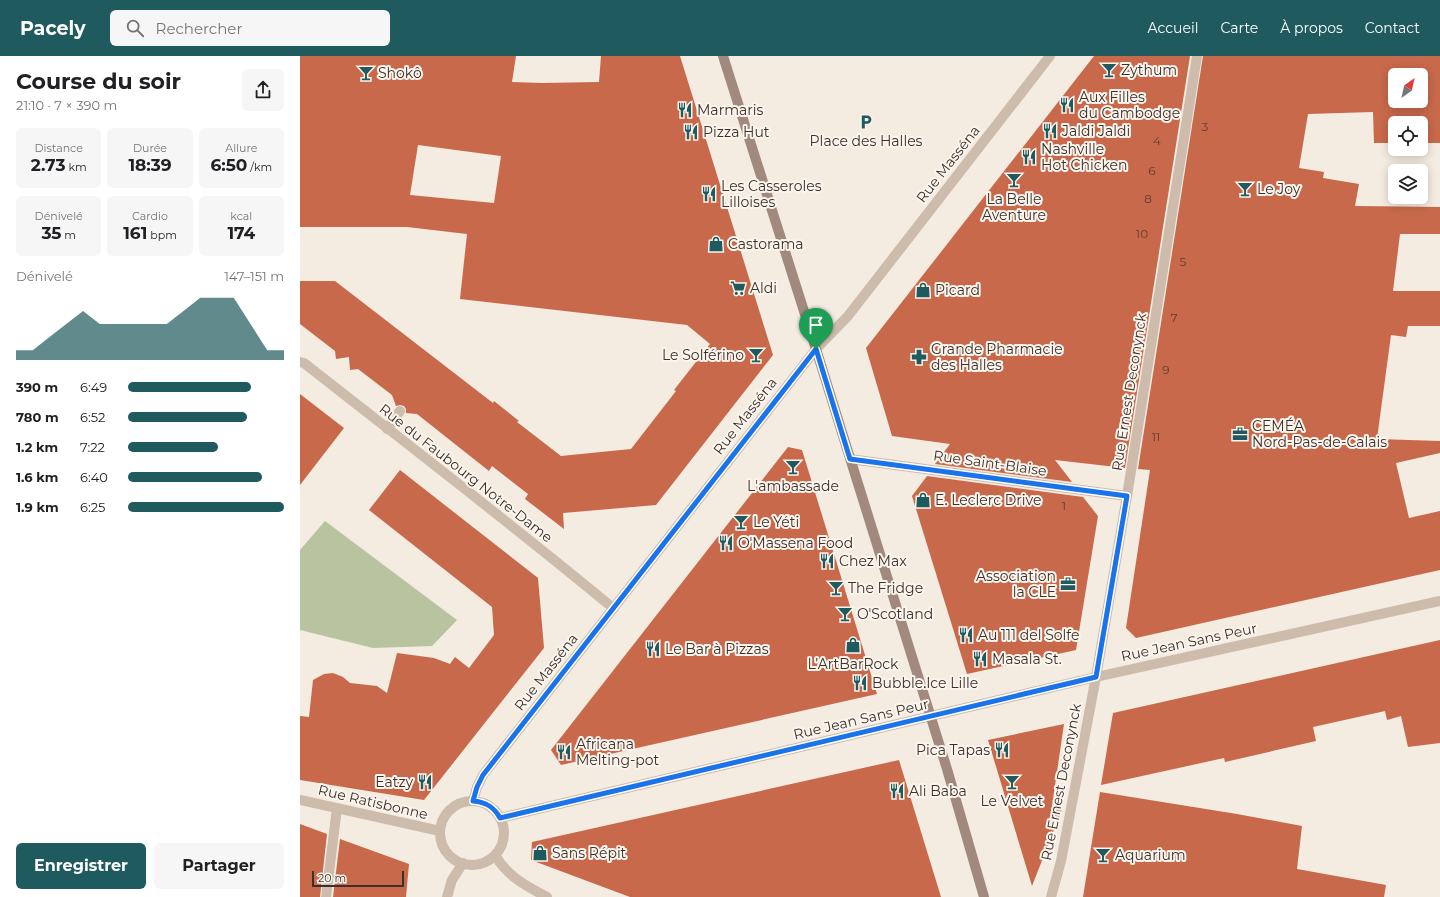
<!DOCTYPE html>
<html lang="fr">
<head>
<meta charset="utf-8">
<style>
  :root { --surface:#fff; --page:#f6f6f6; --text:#202124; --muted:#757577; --accent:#1f5a5e }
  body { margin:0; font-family:Montserrat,sans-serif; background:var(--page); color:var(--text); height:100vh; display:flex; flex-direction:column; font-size:15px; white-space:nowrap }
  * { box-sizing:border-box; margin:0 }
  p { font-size:13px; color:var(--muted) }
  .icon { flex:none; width:22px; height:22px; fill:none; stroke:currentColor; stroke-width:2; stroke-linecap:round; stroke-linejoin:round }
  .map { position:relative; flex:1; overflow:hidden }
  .side { display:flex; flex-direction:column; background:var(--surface); width:300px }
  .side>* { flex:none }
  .needle { width:26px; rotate:33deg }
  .fabs { position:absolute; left:1088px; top:12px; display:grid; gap:8px }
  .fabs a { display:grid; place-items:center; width:40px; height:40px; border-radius:6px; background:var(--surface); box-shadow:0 2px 10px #0003; font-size:20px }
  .scale { position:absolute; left:12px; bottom:10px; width:92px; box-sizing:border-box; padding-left:4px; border:2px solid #3b302b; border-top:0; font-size:11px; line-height:14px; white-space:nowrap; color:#3b302b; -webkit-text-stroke:3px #fbf5ee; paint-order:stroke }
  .pin { position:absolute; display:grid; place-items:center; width:34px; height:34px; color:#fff; margin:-41px -17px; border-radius:50% 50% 50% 0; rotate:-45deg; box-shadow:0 0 4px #0007 }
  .pin .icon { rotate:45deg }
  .round { display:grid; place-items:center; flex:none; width:42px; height:42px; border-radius:6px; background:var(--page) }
  .summary { display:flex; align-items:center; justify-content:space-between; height:68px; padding:0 16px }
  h1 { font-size:22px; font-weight:700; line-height:30px }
  .figures { display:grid; grid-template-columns:repeat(3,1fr); gap:6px; height:68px; padding:4px 16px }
  .figures div { display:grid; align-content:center; border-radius:6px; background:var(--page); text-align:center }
  .figures b { font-size:17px; font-weight:700 }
  .figures small { font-size:11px; font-weight:400 }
  .figures p { font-size:11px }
  .chart { height:112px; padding:8px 16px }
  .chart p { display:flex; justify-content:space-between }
  .chart svg { width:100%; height:72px; margin-top:4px; fill:var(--accent); opacity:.7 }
  .button { display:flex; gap:8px; margin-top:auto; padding:8px 16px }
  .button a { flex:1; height:46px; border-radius:6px; background:var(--accent); color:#fff; font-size:16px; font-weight:700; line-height:46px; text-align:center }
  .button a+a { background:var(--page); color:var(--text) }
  ul { padding:0 16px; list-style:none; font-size:13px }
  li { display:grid; grid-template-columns:64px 48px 1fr; align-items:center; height:30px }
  li i { height:10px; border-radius:5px; background:var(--accent) }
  header { display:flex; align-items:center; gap:24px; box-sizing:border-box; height:56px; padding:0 20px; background:var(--accent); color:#fff }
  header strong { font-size:19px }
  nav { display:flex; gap:22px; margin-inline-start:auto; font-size:14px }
  .search { width:280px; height:36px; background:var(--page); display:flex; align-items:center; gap:10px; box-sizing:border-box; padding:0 14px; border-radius:6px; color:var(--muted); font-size:15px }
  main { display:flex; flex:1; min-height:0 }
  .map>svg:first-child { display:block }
  .green { fill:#b8c4a0 }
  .building { fill:#c8694b; fill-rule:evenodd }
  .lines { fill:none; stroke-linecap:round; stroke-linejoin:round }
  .lane { stroke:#cdbbac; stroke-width:10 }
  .street { stroke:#cdbbac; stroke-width:10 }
  .secondary { stroke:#a18a7d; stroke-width:10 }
  .route-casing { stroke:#fff; stroke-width:8 }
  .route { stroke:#1a73e8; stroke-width:5 }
  .labels { text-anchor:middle; stroke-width:4; stroke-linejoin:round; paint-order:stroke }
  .number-label { font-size:12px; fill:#5e3e33 }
  .poi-label { font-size:14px; fill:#3b302b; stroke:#fbf5ee; text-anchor:start }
  .street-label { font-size:14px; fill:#3b302b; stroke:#fbf5ee }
</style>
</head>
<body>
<header>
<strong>Pacely</strong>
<div class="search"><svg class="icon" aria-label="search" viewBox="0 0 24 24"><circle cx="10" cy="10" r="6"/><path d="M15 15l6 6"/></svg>Rechercher</div>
<nav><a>Accueil</a><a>Carte</a><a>À propos</a><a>Contact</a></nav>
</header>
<main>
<section class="side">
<div class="summary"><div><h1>Course du soir</h1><p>21:10 · 7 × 390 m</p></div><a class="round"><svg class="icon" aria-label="share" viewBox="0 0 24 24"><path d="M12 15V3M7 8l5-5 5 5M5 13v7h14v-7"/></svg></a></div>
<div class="figures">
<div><p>Distance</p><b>2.73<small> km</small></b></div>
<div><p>Durée</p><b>18:39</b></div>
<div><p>Allure</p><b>6:50<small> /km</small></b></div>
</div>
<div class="figures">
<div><p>Dénivelé</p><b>35<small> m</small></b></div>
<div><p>Cardio</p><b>161<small> bpm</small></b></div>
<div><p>kcal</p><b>174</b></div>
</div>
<div class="chart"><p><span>Dénivelé</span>147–151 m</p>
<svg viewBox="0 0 160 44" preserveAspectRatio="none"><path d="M0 44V38L10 38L20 30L30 22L40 14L50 22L60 22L70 22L80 22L90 22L100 14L110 6L120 6L130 6L140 22L150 38L160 38V44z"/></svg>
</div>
<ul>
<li><b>390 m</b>6:49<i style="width:79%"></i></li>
<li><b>780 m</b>6:52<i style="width:76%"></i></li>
<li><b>1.2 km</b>7:22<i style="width:58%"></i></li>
<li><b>1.6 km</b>6:40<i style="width:86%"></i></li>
<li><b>1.9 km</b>6:25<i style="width:100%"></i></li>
</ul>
<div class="button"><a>Enregistrer</a><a>Partager</a></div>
</section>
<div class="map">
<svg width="1140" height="841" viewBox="0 0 1140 841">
  <rect width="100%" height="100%" fill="#f4ebe1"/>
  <path class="green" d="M25,465L157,564L132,590L73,592L0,574V494Z"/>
  <g class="building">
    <path d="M0,0H216L212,26L242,27L299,26L301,0H380L473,299L356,449L263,457L264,473L225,443L228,438L192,410L189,415L117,358L106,357V353L104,350L100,349L96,350L92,339L58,313L50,314L49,301L36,303L35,295L0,268V225H35L193,347L194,345L219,365L217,366L261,400L331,393L376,335L374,334L410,288L387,269L160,243L167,178L107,171H0ZM118,89L201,100L194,147L110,139Z"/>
    <path d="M794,0H890L825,412L755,404L772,426L635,408L650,388L592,380L566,292Z"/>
    <path d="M903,0H1140V87H1121V67H1095V87H1074L1073,56L1008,58L999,112L1024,116L1023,122L1059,128L1055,150L1140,151V178H1100L1093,235H1140V270H1108L1106,281L1091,279L1077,383L1140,385V397L1096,407L1109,462L1140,455V514L836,582L826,572L850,414L838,413ZM1095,19H1121V45H1095Z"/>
    <path d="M0,338L44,372L0,429Z"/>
    <path d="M488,391L502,394L577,638L261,709L251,694Z"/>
    <path d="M100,414L238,522L244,592L124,744L0,724V660L9,661L13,624L24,618L33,617L43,621L50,627L77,630L87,637L97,597L134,602L150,608L155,601L169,612L194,579L192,551L69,454Z"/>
    <path d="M627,420L783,441L798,460L776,594L667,618L612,440Z"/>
    <path d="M1140,584V687L1108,691L1101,660L1087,664L1085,655L1013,671L1016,685L925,706L924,702L801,729L813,657Z"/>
    <path d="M764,668L752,750L763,751L732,830L688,684Z"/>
    <path d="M599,704L641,841H330L231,804L232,786Z"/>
    <path d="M800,736L937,758L1002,770L997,813L1086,829L1084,841H783Z"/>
    <path d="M0,768L27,778L20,841H0Z"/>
    <path d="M40,783L109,808L106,841H33Z"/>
  </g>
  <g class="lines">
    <path class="lane" d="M87,373L100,355"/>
    <g class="street">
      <path d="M0,306L4,307C107,388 212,468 313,552"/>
      <path d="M550,403L827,440"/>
      <path d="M0,744L140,775"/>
      <path d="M173,745L177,731L183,719L516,293L548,260L750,0"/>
      <circle cx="172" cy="777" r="32"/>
      <path d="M200,762L796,621L1140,545"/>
      <path d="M195,799C207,820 226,830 247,841"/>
      <path d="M26,841L37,752"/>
      <path d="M147,841L152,824L163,807"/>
      <path d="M751,841L761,805L796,621L827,440L897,0"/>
    </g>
    <path class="secondary" d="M423,0L516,293L647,713L684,841"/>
  </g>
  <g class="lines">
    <g class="route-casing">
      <path id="route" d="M516,293L550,403L827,440L796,621L200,762C194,751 186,746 173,745L177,731L183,719Z"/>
    </g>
    <use href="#route" class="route"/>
  </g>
  <defs>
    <g id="bar-bare" transform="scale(1.2)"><path d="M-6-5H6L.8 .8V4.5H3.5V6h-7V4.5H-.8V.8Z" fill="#1f5a5e" stroke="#fbf5ee" stroke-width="2.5" paint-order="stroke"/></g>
    <g id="restaurant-bare" transform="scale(1.2)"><path d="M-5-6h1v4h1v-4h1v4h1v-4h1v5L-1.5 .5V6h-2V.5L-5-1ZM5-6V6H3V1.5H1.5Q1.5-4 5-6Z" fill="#1f5a5e" stroke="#fbf5ee" stroke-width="2.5" paint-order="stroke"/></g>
    <g id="parking-bare" transform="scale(1.2)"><path d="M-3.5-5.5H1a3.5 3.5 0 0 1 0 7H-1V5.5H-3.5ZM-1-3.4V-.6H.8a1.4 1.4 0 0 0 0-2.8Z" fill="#1f5a5e" stroke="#fbf5ee" stroke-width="2.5" paint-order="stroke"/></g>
    <g id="shop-bare" transform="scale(1.2)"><path d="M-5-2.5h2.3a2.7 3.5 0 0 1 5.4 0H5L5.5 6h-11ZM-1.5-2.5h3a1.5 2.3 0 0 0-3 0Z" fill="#1f5a5e" stroke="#fbf5ee" stroke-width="2.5" paint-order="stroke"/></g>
    <g id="supermarket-bare" transform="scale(1.2)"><path d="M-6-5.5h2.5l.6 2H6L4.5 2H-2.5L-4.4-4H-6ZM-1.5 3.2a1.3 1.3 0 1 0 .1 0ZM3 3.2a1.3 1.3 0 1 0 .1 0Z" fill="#1f5a5e" stroke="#fbf5ee" stroke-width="2.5" paint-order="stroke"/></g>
    <g id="pharmacy-bare" transform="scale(1.2)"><path d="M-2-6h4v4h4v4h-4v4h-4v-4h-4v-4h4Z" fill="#1f5a5e" stroke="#fbf5ee" stroke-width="2.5" paint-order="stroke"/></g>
    <g id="office-bare" transform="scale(1.2)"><path d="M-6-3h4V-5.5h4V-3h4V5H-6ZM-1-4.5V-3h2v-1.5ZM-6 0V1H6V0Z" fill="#1f5a5e" stroke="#fbf5ee" stroke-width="2.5" paint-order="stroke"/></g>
  </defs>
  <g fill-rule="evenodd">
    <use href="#bar-bare" x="809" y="14"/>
    <use href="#bar-bare" x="66" y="17"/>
    <use href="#restaurant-bare" x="767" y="49"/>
    <use href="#restaurant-bare" x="385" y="54"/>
    <use href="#parking-bare" x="566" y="66"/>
    <use href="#restaurant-bare" x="750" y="75"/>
    <use href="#restaurant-bare" x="391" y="76"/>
    <use href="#restaurant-bare" x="729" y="101"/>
    <use href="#bar-bare" x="714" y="124"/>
    <use href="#bar-bare" x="945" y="133"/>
    <use href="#restaurant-bare" x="409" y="138"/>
    <use href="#shop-bare" x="416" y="188"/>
    <use href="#supermarket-bare" x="438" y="232"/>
    <use href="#shop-bare" x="623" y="234"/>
    <use href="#bar-bare" x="456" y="299"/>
    <use href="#pharmacy-bare" x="619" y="301"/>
    <use href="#office-bare" x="940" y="378"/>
    <use href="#bar-bare" x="493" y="411"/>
    <use href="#shop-bare" x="623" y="444"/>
    <use href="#bar-bare" x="441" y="466"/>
    <use href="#restaurant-bare" x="426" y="487"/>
    <use href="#restaurant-bare" x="527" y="505"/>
    <use href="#office-bare" x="768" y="528"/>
    <use href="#bar-bare" x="536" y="532"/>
    <use href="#bar-bare" x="545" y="558"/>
    <use href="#restaurant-bare" x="666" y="579"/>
    <use href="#shop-bare" x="553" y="589"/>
    <use href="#restaurant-bare" x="353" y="593"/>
    <use href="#restaurant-bare" x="680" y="603"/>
    <use href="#restaurant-bare" x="560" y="627"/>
    <use href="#restaurant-bare" x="702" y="694"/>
    <use href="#restaurant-bare" x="264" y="696"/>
    <use href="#restaurant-bare" x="125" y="726"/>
    <use href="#bar-bare" x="712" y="726"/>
    <use href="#restaurant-bare" x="597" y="735"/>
    <use href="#shop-bare" x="240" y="797"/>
    <use href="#bar-bare" x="803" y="799"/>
  </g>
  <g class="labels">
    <g class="number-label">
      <text x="905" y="75">3</text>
      <text x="857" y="89">4</text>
      <text x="852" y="119">6</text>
      <text x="848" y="147">8</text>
      <text x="842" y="182">10</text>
      <text x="883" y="210">5</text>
      <text x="874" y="266">7</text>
      <text x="866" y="318">9</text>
      <text x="856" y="385">11</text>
      <text x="764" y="454">1</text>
    </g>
    <g class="poi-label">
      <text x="821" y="19">Zythum</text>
      <text x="78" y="22">Shokô</text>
      <text x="779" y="46">Aux Filles<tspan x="779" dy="16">du Cambodge</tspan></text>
      <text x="397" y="59">Marmaris</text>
      <text x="762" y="80">Jaldi Jaldi</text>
      <text x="403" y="81">Pizza Hut</text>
      <text x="566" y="90" text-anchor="middle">Place des Halles</text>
      <text x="741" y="98">Nashville<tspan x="741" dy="16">Hot Chicken</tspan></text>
      <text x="421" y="135">Les Casseroles<tspan x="421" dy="16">Lilloises</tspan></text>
      <text x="957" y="138">Le Joy</text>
      <text x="714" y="148" text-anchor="middle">La Belle<tspan x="714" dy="16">Aventure</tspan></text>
      <text x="428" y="193">Castorama</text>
      <text x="450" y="237">Aldi</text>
      <text x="635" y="239">Picard</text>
      <text x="631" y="298">Grande Pharmacie<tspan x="631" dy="16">des Halles</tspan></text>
      <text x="444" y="304" text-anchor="end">Le Solférino</text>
      <text x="952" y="375">CEMÉA<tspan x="952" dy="16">Nord-Pas-de-Calais</tspan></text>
      <text x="493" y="435" text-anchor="middle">L'ambassade</text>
      <text x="635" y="449">E. Leclerc Drive</text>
      <text x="453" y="471">Le Yéti</text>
      <text x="438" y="492">O'Massena Food</text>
      <text x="539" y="510">Chez Max</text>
      <text x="756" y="525" text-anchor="end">Association<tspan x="756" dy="16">la CLE</tspan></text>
      <text x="548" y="537">The Fridge</text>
      <text x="557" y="563">O'Scotland</text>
      <text x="678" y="584">Au 111 del Solfe</text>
      <text x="365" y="598">Le Bar à Pizzas</text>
      <text x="692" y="608">Masala St.</text>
      <text x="553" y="613" text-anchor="middle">L’ArtBarRock</text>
      <text x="572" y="632">Bubble.Ice Lille</text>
      <text x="276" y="693">Africana<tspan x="276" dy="16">Melting-pot</tspan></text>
      <text x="690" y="699" text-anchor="end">Pica Tapas</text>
      <text x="113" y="731" text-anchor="end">Eatzy</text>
      <text x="609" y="740">Ali Baba</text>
      <text x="712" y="750" text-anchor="middle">Le Velvet</text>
      <text x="252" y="802">Sans Répit</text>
      <text x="815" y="804">Aquarium</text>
    </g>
    <g class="street-label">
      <text transform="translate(648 108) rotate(-52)" y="5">Rue Masséna</text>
      <text transform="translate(829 336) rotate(-81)" y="5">Rue Ernest Deconynck</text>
      <text transform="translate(445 360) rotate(-52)" y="5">Rue Masséna</text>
      <text transform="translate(690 407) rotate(8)" y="5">Rue Saint-Blaise</text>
      <text transform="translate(166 417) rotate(38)" y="5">Rue du Faubourg Notre-Dame</text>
      <text transform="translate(889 586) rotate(-12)" y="5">Rue Jean Sans Peur</text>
      <text transform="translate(246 616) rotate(-52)" y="5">Rue Masséna</text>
      <text transform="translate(561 663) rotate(-13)" y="5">Rue Jean Sans Peur</text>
      <text transform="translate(761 726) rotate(-79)" y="5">Rue Ernest Deconynck</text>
      <text transform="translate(73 746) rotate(13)" y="5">Rue Ratisbonne</text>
    </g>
  </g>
</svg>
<div class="fabs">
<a><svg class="needle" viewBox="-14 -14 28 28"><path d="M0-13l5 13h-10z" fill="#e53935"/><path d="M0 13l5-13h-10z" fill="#757577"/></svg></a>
<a><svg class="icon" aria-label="locate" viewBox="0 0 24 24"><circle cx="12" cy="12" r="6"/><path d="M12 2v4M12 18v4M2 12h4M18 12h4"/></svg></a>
<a><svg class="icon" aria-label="layers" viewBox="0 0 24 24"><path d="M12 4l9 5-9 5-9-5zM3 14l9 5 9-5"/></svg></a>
</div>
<div class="scale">20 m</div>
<div class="pin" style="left:516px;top:293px;background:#1e9e55"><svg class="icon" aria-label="arrive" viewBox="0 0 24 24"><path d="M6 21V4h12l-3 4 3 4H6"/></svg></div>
</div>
</main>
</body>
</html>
